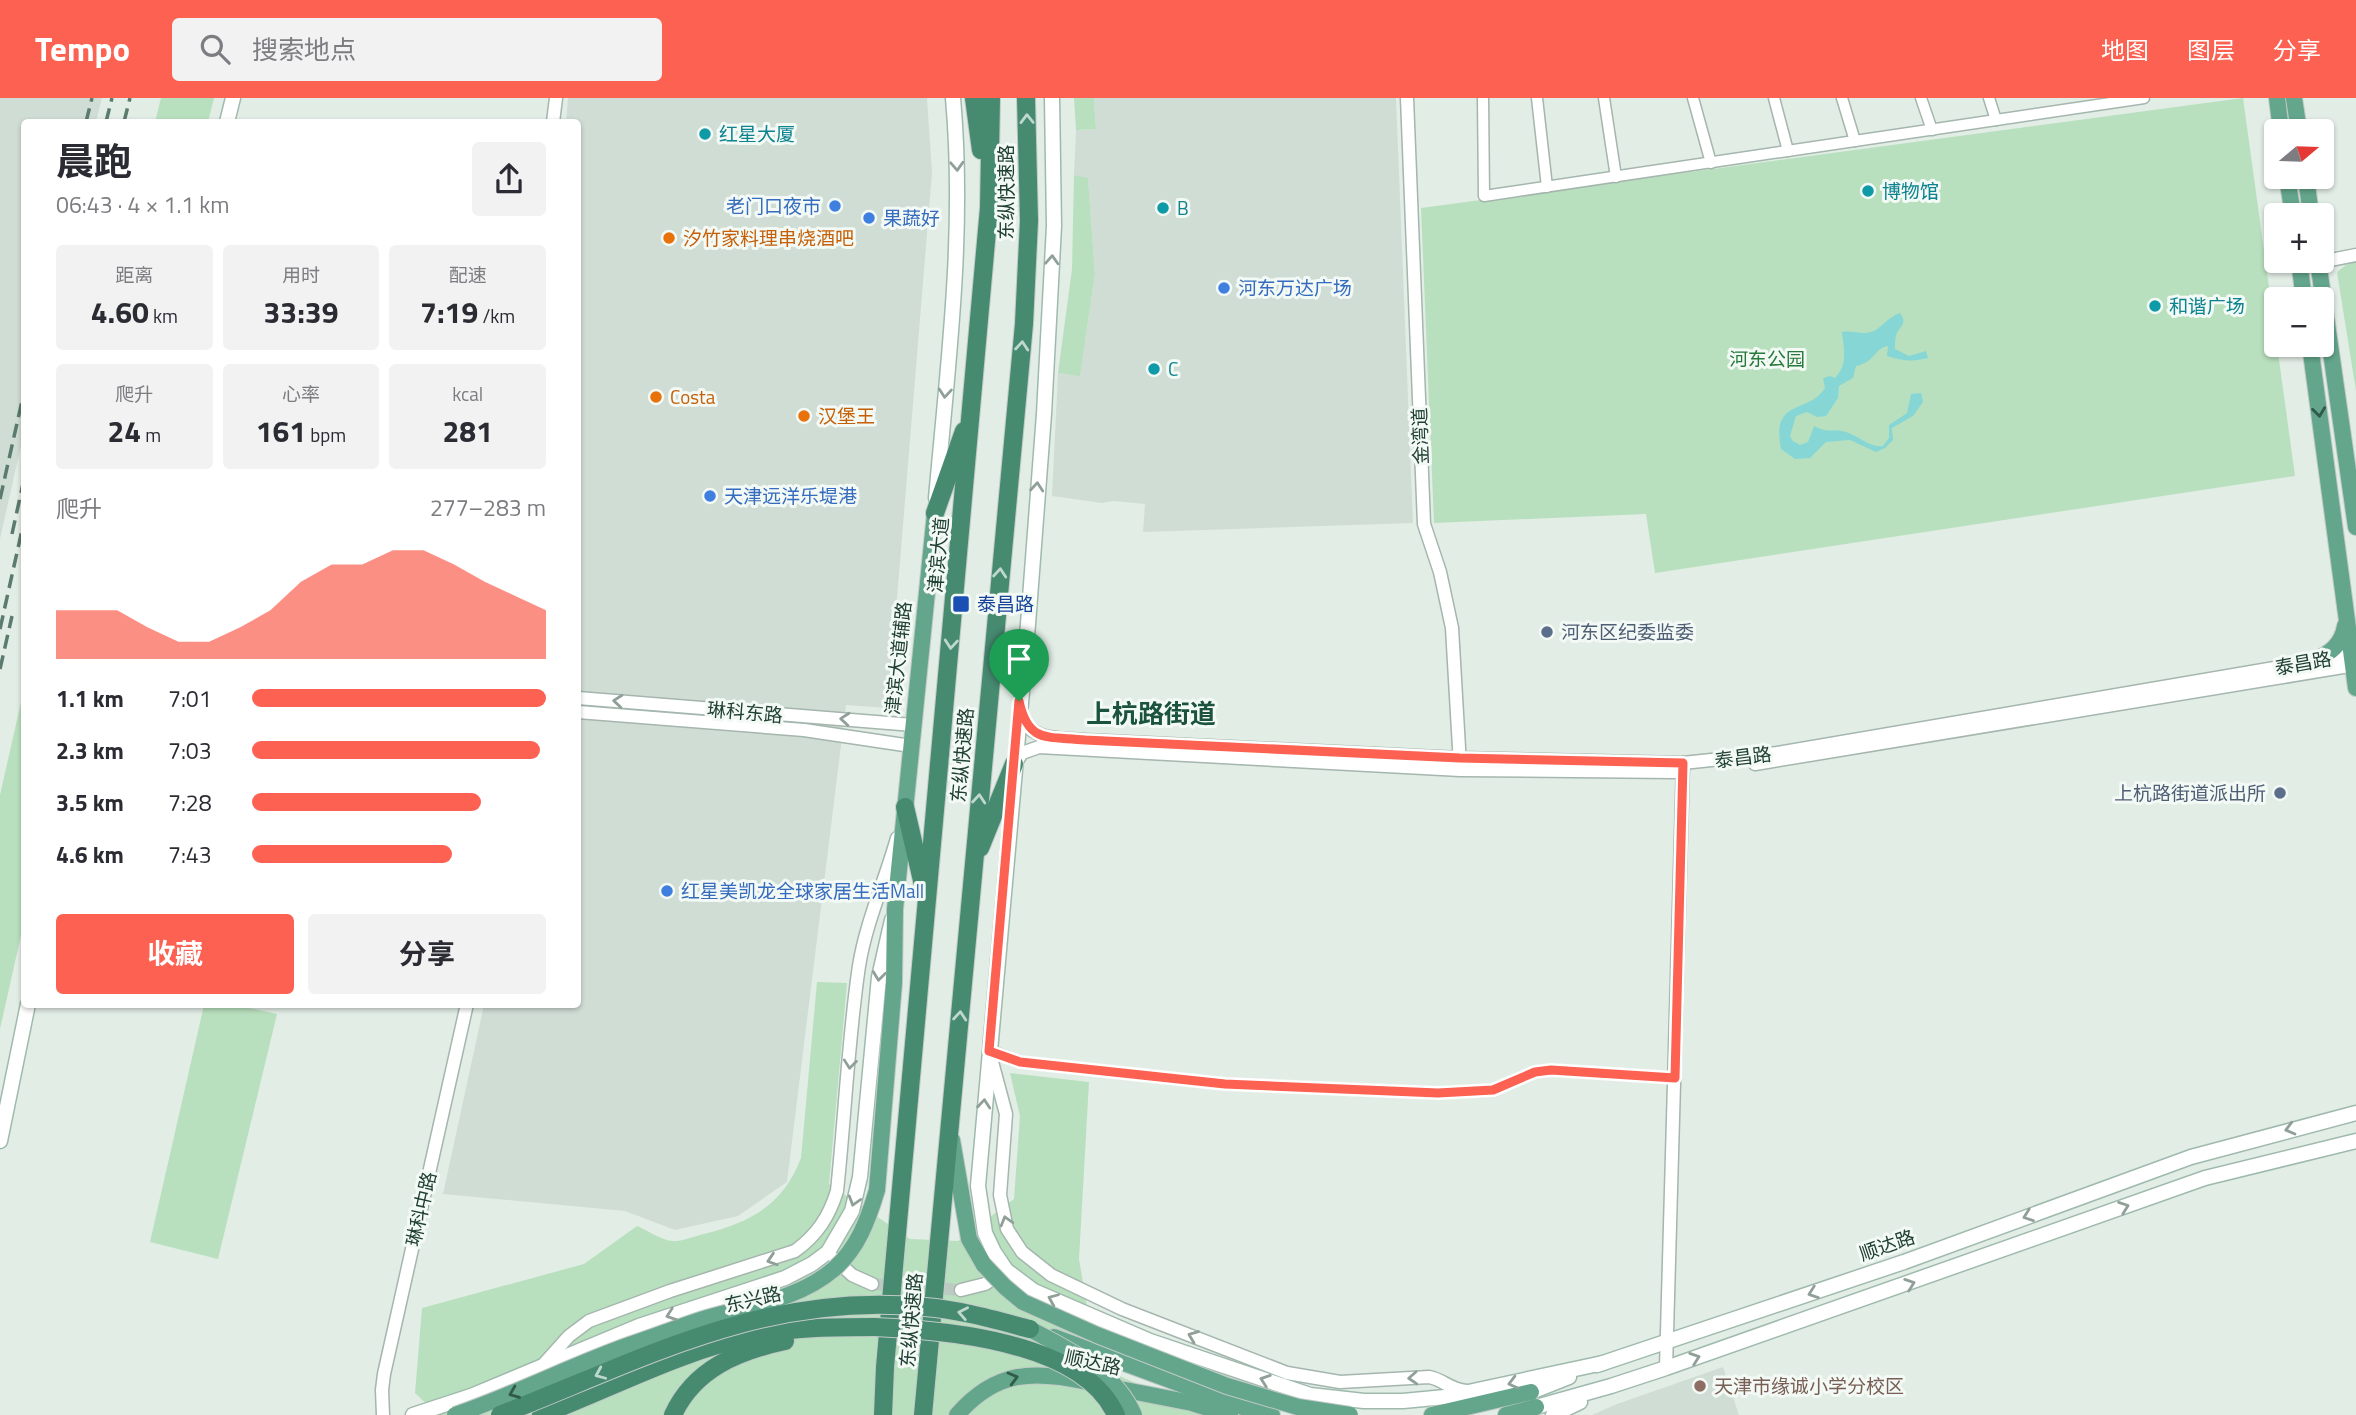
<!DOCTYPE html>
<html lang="zh">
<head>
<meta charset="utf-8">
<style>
  :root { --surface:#fff; --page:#f2f2f3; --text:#2b2b33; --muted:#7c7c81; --accent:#fc6151 }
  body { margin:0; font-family:"Titillium Web","Noto Sans SC",sans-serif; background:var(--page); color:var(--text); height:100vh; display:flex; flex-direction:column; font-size:26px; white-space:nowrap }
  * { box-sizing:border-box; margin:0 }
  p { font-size:23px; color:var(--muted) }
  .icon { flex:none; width:38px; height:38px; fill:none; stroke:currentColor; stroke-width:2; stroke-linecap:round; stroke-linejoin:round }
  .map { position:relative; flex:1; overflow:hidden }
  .side { position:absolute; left:21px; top:21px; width:560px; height:889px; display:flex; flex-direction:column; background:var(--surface); border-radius:7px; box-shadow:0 2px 5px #0004 }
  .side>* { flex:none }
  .needle { width:46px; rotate:71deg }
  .fabs { position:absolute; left:2264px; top:21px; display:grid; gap:14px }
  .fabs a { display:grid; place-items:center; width:70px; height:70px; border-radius:7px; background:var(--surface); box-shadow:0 2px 5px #0004; font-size:35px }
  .pin { position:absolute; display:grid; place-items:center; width:60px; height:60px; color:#fff; margin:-72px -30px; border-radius:50% 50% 50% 0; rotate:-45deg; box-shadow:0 0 7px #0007 }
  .pin .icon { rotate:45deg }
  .round { display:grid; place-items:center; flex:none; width:74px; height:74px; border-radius:7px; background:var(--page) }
  .headline { display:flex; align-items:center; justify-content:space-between; height:119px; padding:0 35px }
  h1 { font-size:38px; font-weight:700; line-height:52px }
  .stats { display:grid; grid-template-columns:repeat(3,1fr); gap:10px; height:119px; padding:7px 35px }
  .stats div { display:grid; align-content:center; border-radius:7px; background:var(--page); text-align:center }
  .stats b { font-size:30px; font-weight:700 }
  .stats small { font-size:19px; font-weight:400 }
  .stats p { font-size:19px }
  .chart { height:196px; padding:14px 35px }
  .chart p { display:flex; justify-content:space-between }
  .chart svg { width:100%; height:126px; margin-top:7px; fill:var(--accent); opacity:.7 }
  .button { display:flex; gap:14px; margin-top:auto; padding:14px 35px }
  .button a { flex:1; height:80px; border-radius:7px; background:var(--accent); color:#fff; font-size:28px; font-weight:700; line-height:80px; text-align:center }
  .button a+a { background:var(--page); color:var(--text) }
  ul { padding:0 35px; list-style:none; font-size:23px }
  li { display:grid; grid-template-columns:112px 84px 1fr; align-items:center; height:52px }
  li i { height:18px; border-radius:9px; background:var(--accent) }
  header { display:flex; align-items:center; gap:42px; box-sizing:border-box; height:98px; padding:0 35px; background:var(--accent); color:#fff }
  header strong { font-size:33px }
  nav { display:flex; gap:38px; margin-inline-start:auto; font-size:24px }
  .search { width:490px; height:63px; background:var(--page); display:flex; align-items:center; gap:18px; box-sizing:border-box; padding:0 24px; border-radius:7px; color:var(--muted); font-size:26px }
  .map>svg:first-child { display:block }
  .built { fill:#d0ddd5 }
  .green { fill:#b9e0be }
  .water { fill:#86d6d6 }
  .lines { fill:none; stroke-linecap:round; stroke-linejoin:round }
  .tertiary-tunnel { stroke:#bbcac2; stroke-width:12; stroke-dasharray:12 6; stroke-linecap:butt }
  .minor-casing { stroke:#a4b6ad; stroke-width:13 }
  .tertiary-casing { stroke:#a4b6ad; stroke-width:15 }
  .secondary-casing { stroke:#9fbaad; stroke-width:17 }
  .primary-casing { stroke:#c1cac6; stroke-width:18 }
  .trunk-casing { stroke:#c1cac6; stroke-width:20 }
  .minor { stroke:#fff; stroke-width:10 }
  .tertiary { stroke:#fff; stroke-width:12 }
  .secondary { stroke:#fff; stroke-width:14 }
  .primary { stroke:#63a68b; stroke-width:16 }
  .trunk { stroke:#468a70; stroke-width:18 }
  .rail { stroke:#5b7b6e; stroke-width:3.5; stroke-dasharray:14 7; stroke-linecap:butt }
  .primary-bridge-casing { stroke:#c1cac6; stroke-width:18; stroke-linecap:butt }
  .trunk-bridge-casing { stroke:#c1cac6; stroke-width:20; stroke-linecap:butt }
  .primary-bridge { stroke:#63a68b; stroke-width:16 }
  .trunk-bridge { stroke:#468a70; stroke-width:18 }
  .oneway { stroke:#bfd8cd }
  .oneway2 { stroke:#90a099 }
  .oneway3 { stroke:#315a49 }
  .route-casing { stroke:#fff; stroke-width:14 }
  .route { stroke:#fc6151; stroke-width:9 }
  .culture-dot { fill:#0f9aa8; stroke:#f3f9f5; stroke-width:2.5 }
  .shop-dot { fill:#3f7fe0; stroke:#f3f9f5; stroke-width:2.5 }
  .food-dot { fill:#e8710a; stroke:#f3f9f5; stroke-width:2.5 }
  .transit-dot { fill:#1a4fb4; stroke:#f3f9f5; stroke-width:2.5 }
  .service-dot { fill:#5c6f8a; stroke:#f3f9f5; stroke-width:2.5 }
  .education-dot { fill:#8d6e63; stroke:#f3f9f5; stroke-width:2.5 }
  .labels { text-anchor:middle; stroke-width:6; stroke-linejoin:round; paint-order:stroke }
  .culture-label { font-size:19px; fill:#0d838f; stroke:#f3f9f5; text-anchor:start }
  .street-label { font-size:19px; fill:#204033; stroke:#f3f9f5 }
  .shop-label { font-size:19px; fill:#366cbe; stroke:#f3f9f5; text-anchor:start }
  .food-label { font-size:19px; fill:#c56008; stroke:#f3f9f5; text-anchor:start }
  .park-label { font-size:19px; fill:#277a3b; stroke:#f3f9f5 }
  .transit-label { font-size:19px; fill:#164399; stroke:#f3f9f5; text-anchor:start }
  .service-label { font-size:19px; fill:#4e5e75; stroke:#f3f9f5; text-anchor:start }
  .education-label { font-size:19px; fill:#785e54; stroke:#f3f9f5; text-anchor:start }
  .district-label { font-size:26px; font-weight:bold; fill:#1b533d; stroke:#f3f9f5 }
</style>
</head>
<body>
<header>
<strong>Tempo</strong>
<div class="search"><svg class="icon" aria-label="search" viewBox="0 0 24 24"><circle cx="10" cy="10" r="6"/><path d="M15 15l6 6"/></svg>搜索地点</div>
<nav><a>地图</a><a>图层</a><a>分享</a></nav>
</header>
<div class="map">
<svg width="2356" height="1317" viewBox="0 0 2356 1317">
  <rect width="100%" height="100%" fill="#e2ede6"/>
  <g class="built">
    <path d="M0,0H102L96,24H24V334L0,441Z"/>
    <path d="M568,0H927L932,75L888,610L846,607L787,1084L738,1118L675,1132L625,1113L443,1096L484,907L578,906V24H566Z"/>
    <path d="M1094,0H1396L1413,425L1143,434L1145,406L1114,403L1102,405L1052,398L1058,275L1080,277L1095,176L1088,81L1074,77L1076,32L1096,31Z"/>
    <path d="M1723,1269L1739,1317H1592L1617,1306Z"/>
  </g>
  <g class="green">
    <path d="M161,0H214L208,24H155Z"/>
    <path d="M1074,0H1094L1096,31L1076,32Z"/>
    <path d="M2243,0L2295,378L1655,475L1646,416L1434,425L1421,110Z"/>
    <path d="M1074,77L1088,80L1095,176L1080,278L1058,275L1072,171Z"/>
    <path d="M2356,164V293L2337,174L2346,167Z"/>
    <path d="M24,591V824L0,931V697Z"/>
    <path d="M817,884L847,885L829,1086L910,1141L958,1143L1014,1101L1020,1018L1010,975L1089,984L1079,1161L1097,1268L1208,1317H438L415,1295L422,1210L584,1166L637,1128C647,1132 661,1142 672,1143C681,1144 695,1138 704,1136C751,1124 783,1107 801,1060Z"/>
    <path d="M204,907H235L277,916L218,1161L150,1144Z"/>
  </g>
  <path class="water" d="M1900,215C1907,225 1902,226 1897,235C1895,239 1895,246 1895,251L1909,258L1926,253L1928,260C1913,264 1903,263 1887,258L1888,248C1874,250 1876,264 1856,268L1853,280L1839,288L1838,300L1826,318L1817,319L1807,314L1796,318L1790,338L1793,343L1800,347L1808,344L1814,328C1829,336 1834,330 1846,334C1859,338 1870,350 1883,348L1889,340V327L1907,315L1911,296L1921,295L1923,304L1913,318L1892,330L1893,342L1885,350L1876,354L1850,342L1826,344L1810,360L1795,361L1781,351C1771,299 1808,317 1825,290L1823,280L1830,278L1835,280C1848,266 1844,252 1842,234C1853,232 1861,237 1871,234C1880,232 1887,219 1900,215Z"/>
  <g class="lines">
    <path class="tertiary-tunnel" d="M872,1186L961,1192"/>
    <g class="minor-casing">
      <g id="minor">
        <path d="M1483,0L1484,98L2144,0"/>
        <path d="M1537,0L1547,89"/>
        <path d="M1604,0L1616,79"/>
        <path d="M1693,0L1711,65"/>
        <path d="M1774,0L1788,53"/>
        <path d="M1842,0L1855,43"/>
        <path d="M1921,0L1932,32"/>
        <path d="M1989,0L1996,22"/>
        <path d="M989,952L1020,964L1225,986L1438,995L1493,992L1535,974L1551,972L1675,980"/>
      </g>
    </g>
    <g class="tertiary-casing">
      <g id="tertiary">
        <path d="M1407,0L1424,426L1440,474L1452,530L1460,667"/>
        <path d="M553,24L556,0"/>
        <path d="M2300,168L2356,157"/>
        <path d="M578,600L913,627"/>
        <path d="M578,614L804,632L911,648"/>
        <path d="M1021,614C1027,644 1061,640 1085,642L1460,660L1683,665L1777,655L2356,556"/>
        <path d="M1015,666L1022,655L1039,649L1460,672L1675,674"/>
        <path d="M1755,666L2356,567"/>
        <path d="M991,960L1006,1016L1000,1097L1007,1131L1022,1154L1051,1177L1122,1211L1287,1275L1340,1284L1429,1279C1444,1282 1449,1291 1466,1293"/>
        <path d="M835,1161L852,1177L872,1186"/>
        <path d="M961,1192L985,1186L1000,1176"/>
        <path d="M543,1267L569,1238L589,1223L670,1193L795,1153C817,1137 829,1119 837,1093C845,1018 848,942 859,868C866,824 885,783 897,740"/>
        <path d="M1666,1270L1683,665"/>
        <path d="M383,1317L382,1292L384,1276L467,906"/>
      </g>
    </g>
    <g class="secondary-casing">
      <g id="secondary">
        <path d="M1052,0L1054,128L1044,316L1028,526L978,1088L985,1135L994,1154L1006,1172L1034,1193L1150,1243L1310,1297L1364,1303H1403L1445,1299L1603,1265"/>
        <path d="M227,24L233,0"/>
        <path d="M936,400C948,266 965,134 953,0"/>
        <path d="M0,1043L28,906"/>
        <path d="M1597,1267L1904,1164L2191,1059L2356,1015"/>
        <path d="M1531,1294L1569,1279"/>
        <path d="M1536,1309L1611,1288L1666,1270L2205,1080L2356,1043"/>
        <path d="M413,1317L471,1298L639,1228L785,1180L812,1166L828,1154L852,1113L860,1079L879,879L892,822"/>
        <path d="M1553,1317L1580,1304"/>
      </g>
    </g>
    <g class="primary-casing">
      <g id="primary">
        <path d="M2277,0L2281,33"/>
        <path d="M2294,0L2299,33"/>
        <path d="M2287,79L2293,117"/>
        <path d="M2306,79L2311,117"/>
        <path d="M2299,163L2304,201"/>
        <path d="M2318,163L2356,429"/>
        <path d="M2310,247L2356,590"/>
        <path d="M2314,563C2330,555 2342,547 2345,528"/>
        <path d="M952,1042L969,1141L984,1167"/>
        <path d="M877,1092L894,885L895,811L935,415"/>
        <path d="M1054,1239L1248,1311L1272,1317"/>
        <path d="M1110,1289L1192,1305L1230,1317"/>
        <path d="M957,1317C996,1272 1034,1272 1088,1284"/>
        <path d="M1432,1317L1531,1294"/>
        <path d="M1506,1317L1536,1309"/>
      </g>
    </g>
    <g class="trunk-casing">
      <g id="trunk">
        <path d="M974,0L981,52"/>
        <path d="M935,415L964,333"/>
        <path d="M905,709L924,791"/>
        <path d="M980,750L1014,666"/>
        <path d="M541,1317C612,1290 682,1252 757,1237C796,1229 835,1229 875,1229"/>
        <path d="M673,1317C694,1271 738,1253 785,1243"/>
        <path d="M883,1317L885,1269L989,110L991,0"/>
        <path d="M923,1317L1024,226L1029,123L1026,0"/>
      </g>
    </g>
    <use href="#minor" class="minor"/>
    <use href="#tertiary" class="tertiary"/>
    <use href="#secondary" class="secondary"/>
    <use href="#primary" class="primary"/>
    <use href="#trunk" class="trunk"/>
    <g class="rail">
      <path d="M86,24L92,0"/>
      <path d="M106,24L112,0"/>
      <path d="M124,24L130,0"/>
      <path d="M0,401L24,294"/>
      <path d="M12,436L24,381"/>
      <path d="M0,531L24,423"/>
      <path d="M0,571L12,518"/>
    </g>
    <g class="primary-bridge-casing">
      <g id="primary-bridge">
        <path d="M984,1167L1005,1189L1023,1204L1097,1237L1227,1288L1298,1309L1350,1317"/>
        <path d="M1030,1231C1070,1253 1114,1272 1134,1317"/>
        <path d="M455,1317C514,1297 570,1268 629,1247C653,1239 676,1230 700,1222C745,1208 797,1203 834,1171C858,1150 868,1122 877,1092"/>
      </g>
    </g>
    <g class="trunk-bridge-casing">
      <g id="trunk-bridge">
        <path d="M875,1229C944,1232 1083,1243 1116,1317"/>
        <path d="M500,1317C643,1261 766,1193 925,1209C961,1212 995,1222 1030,1231"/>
      </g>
    </g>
    <use href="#primary-bridge" class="primary-bridge"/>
    <use href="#trunk-bridge" class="trunk-bridge"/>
  </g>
  <defs><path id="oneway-chevron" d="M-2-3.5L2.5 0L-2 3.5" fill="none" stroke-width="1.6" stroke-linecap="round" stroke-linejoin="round" transform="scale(1.75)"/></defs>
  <g class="oneway">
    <use href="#oneway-chevron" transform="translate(1027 21) rotate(-91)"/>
    <use href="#oneway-chevron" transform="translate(1022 248) rotate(-85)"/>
    <use href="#oneway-chevron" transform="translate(1000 475) rotate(-85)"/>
    <use href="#oneway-chevron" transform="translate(951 546) rotate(95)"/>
    <use href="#oneway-chevron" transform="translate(979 701) rotate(-85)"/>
    <use href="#oneway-chevron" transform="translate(960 918) rotate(-85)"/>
    <use href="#oneway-chevron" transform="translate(963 1215) rotate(-169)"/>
    <use href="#oneway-chevron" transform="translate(600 1276) rotate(157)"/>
  </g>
  <g class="oneway2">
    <use href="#oneway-chevron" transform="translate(957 68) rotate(87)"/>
    <use href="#oneway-chevron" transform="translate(1052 162) rotate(-87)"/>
    <use href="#oneway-chevron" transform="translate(945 295) rotate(95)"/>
    <use href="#oneway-chevron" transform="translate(1037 389) rotate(-85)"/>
    <use href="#oneway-chevron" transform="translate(618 603) rotate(-175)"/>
    <use href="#oneway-chevron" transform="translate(845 621) rotate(-175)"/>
    <use href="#oneway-chevron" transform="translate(879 878) rotate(97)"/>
    <use href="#oneway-chevron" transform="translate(850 966) rotate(96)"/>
    <use href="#oneway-chevron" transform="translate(984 1006) rotate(-85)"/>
    <use href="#oneway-chevron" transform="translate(2290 1031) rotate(165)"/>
    <use href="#oneway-chevron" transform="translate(854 1103) rotate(107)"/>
    <use href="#oneway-chevron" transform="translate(2124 1109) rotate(-20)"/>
    <use href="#oneway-chevron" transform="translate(2028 1118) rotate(160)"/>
    <use href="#oneway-chevron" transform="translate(1006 1123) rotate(-106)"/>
    <use href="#oneway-chevron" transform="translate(772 1162) rotate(162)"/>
    <use href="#oneway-chevron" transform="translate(1910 1186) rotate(-19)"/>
    <use href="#oneway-chevron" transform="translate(1813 1195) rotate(161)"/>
    <use href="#oneway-chevron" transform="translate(1053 1201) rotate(-157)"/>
    <use href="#oneway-chevron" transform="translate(671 1217) rotate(161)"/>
    <use href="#oneway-chevron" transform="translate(1193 1238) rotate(-159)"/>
    <use href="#oneway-chevron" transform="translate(1695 1260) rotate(-19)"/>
    <use href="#oneway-chevron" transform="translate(1413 1280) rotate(177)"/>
    <use href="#oneway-chevron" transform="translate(1265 1282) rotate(-161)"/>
    <use href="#oneway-chevron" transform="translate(1513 1285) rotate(166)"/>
  </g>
  <g class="oneway3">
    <use href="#oneway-chevron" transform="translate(2319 314) rotate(83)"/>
    <use href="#oneway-chevron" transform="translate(1013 1280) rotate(-15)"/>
    <use href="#oneway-chevron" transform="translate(514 1295) rotate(158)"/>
  </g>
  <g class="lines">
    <g class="route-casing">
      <path id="route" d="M1019,603C1028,646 1048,638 1085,642L1460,660L1683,665L1675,980L1551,972L1535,974L1493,992L1438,995L1225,986L1020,964L989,953Z"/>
    </g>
    <use href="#route" class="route"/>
  </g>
  <g class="culture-dot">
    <circle cx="705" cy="36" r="7"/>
    <circle cx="1868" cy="93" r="7"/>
    <circle cx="1163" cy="110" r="7"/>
    <circle cx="2155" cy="208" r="7"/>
    <circle cx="1154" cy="271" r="7"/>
  </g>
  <g class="shop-dot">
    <circle cx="835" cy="108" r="7"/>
    <circle cx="869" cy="120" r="7"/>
    <circle cx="1224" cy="190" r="7"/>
    <circle cx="710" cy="398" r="7"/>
    <circle cx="667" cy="793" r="7"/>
  </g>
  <g class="food-dot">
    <circle cx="669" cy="140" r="7"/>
    <circle cx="656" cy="299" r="7"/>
    <circle cx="804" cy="318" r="7"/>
  </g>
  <rect class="transit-dot" x="952" y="497" width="18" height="18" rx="3.5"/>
  <g class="service-dot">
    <circle cx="1547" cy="534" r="7"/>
    <circle cx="2280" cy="695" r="7"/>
  </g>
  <circle class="education-dot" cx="1700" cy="1288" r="7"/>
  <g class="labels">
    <g class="culture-label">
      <text x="719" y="43">红星大厦</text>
      <text x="1882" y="100">博物馆</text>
      <text x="1177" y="117">B</text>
      <text x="2169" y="215">和谐广场</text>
      <text x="1168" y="278">C</text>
    </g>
    <g class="street-label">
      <text transform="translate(1006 94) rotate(-90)" y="7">东纵快速路</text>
      <text transform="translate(1420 338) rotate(-92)" y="7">金湾道</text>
      <text transform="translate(938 457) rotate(-85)" y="7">津滨大道</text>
      <text transform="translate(898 560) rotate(-84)" y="7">津滨大道辅路</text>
      <text transform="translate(2303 565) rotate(-10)" y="7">泰昌路</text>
      <text transform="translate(745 614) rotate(5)" y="7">琳科东路</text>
      <text transform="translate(962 657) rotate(-85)" y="7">东纵快速路</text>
      <text transform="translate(1743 659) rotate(-7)" y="7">泰昌路</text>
      <text transform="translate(421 1111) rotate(-77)" y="7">琳科中路</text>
      <text transform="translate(1887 1147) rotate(-19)" y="7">顺达路</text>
      <text transform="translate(753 1201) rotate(-13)" y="7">东兴路</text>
      <text transform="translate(911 1222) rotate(-85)" y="7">东纵快速路</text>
      <text transform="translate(1093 1264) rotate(12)" y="7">顺达路</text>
    </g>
    <g class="shop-label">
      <text x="821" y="115" text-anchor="end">老门口夜市</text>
      <text x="883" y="127">果蔬好</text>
      <text x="1238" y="197">河东万达广场</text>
      <text x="724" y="405">天津远洋乐堤港</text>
      <text x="681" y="800">红星美凯龙全球家居生活Mall</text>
    </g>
    <g class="food-label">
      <text x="683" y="147">汐竹家料理串烧酒吧</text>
      <text x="670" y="306">Costa</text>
      <text x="818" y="325">汉堡王</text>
    </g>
    <g class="park-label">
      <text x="1767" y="268">河东公园</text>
    </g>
    <g class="transit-label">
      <text x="977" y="513">泰昌路</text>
    </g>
    <g class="service-label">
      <text x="1561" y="541">河东区纪委监委</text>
      <text x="2266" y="702" text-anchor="end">上杭路街道派出所</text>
    </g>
    <g class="education-label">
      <text x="1714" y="1295">天津市缘诚小学分校区</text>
    </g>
    <g class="district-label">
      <text x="1151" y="625">上杭路街道</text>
    </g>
  </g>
</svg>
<div class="fabs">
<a><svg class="needle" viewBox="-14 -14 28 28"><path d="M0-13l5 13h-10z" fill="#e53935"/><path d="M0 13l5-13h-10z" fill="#7c7c81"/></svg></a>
<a>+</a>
<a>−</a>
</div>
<div class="pin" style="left:1019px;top:603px;background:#1e9e55"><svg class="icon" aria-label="arrive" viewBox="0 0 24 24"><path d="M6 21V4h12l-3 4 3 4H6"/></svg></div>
<section class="side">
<div class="headline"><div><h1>晨跑</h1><p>06:43 · 4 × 1.1 km</p></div><a class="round"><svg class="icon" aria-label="share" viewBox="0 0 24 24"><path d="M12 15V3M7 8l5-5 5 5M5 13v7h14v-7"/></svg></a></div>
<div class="stats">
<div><p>距离</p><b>4.60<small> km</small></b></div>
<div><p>用时</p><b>33:39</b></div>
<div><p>配速</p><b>7:19<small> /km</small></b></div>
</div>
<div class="stats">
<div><p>爬升</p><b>24<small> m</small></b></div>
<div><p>心率</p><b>161<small> bpm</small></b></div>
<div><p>kcal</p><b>281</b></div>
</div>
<div class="chart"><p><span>爬升</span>277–283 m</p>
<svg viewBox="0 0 160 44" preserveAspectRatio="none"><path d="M0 44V27L10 27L20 27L30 33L40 38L50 38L60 33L70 27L80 17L90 11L100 11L110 6L120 6L130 11L140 17L150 22L160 27V44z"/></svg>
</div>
<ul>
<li><b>1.1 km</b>7:01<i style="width:100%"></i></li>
<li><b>2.3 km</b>7:03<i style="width:98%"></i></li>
<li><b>3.5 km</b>7:28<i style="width:78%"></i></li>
<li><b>4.6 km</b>7:43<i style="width:68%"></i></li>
</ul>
<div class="button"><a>收藏</a><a>分享</a></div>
</section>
</div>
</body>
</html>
